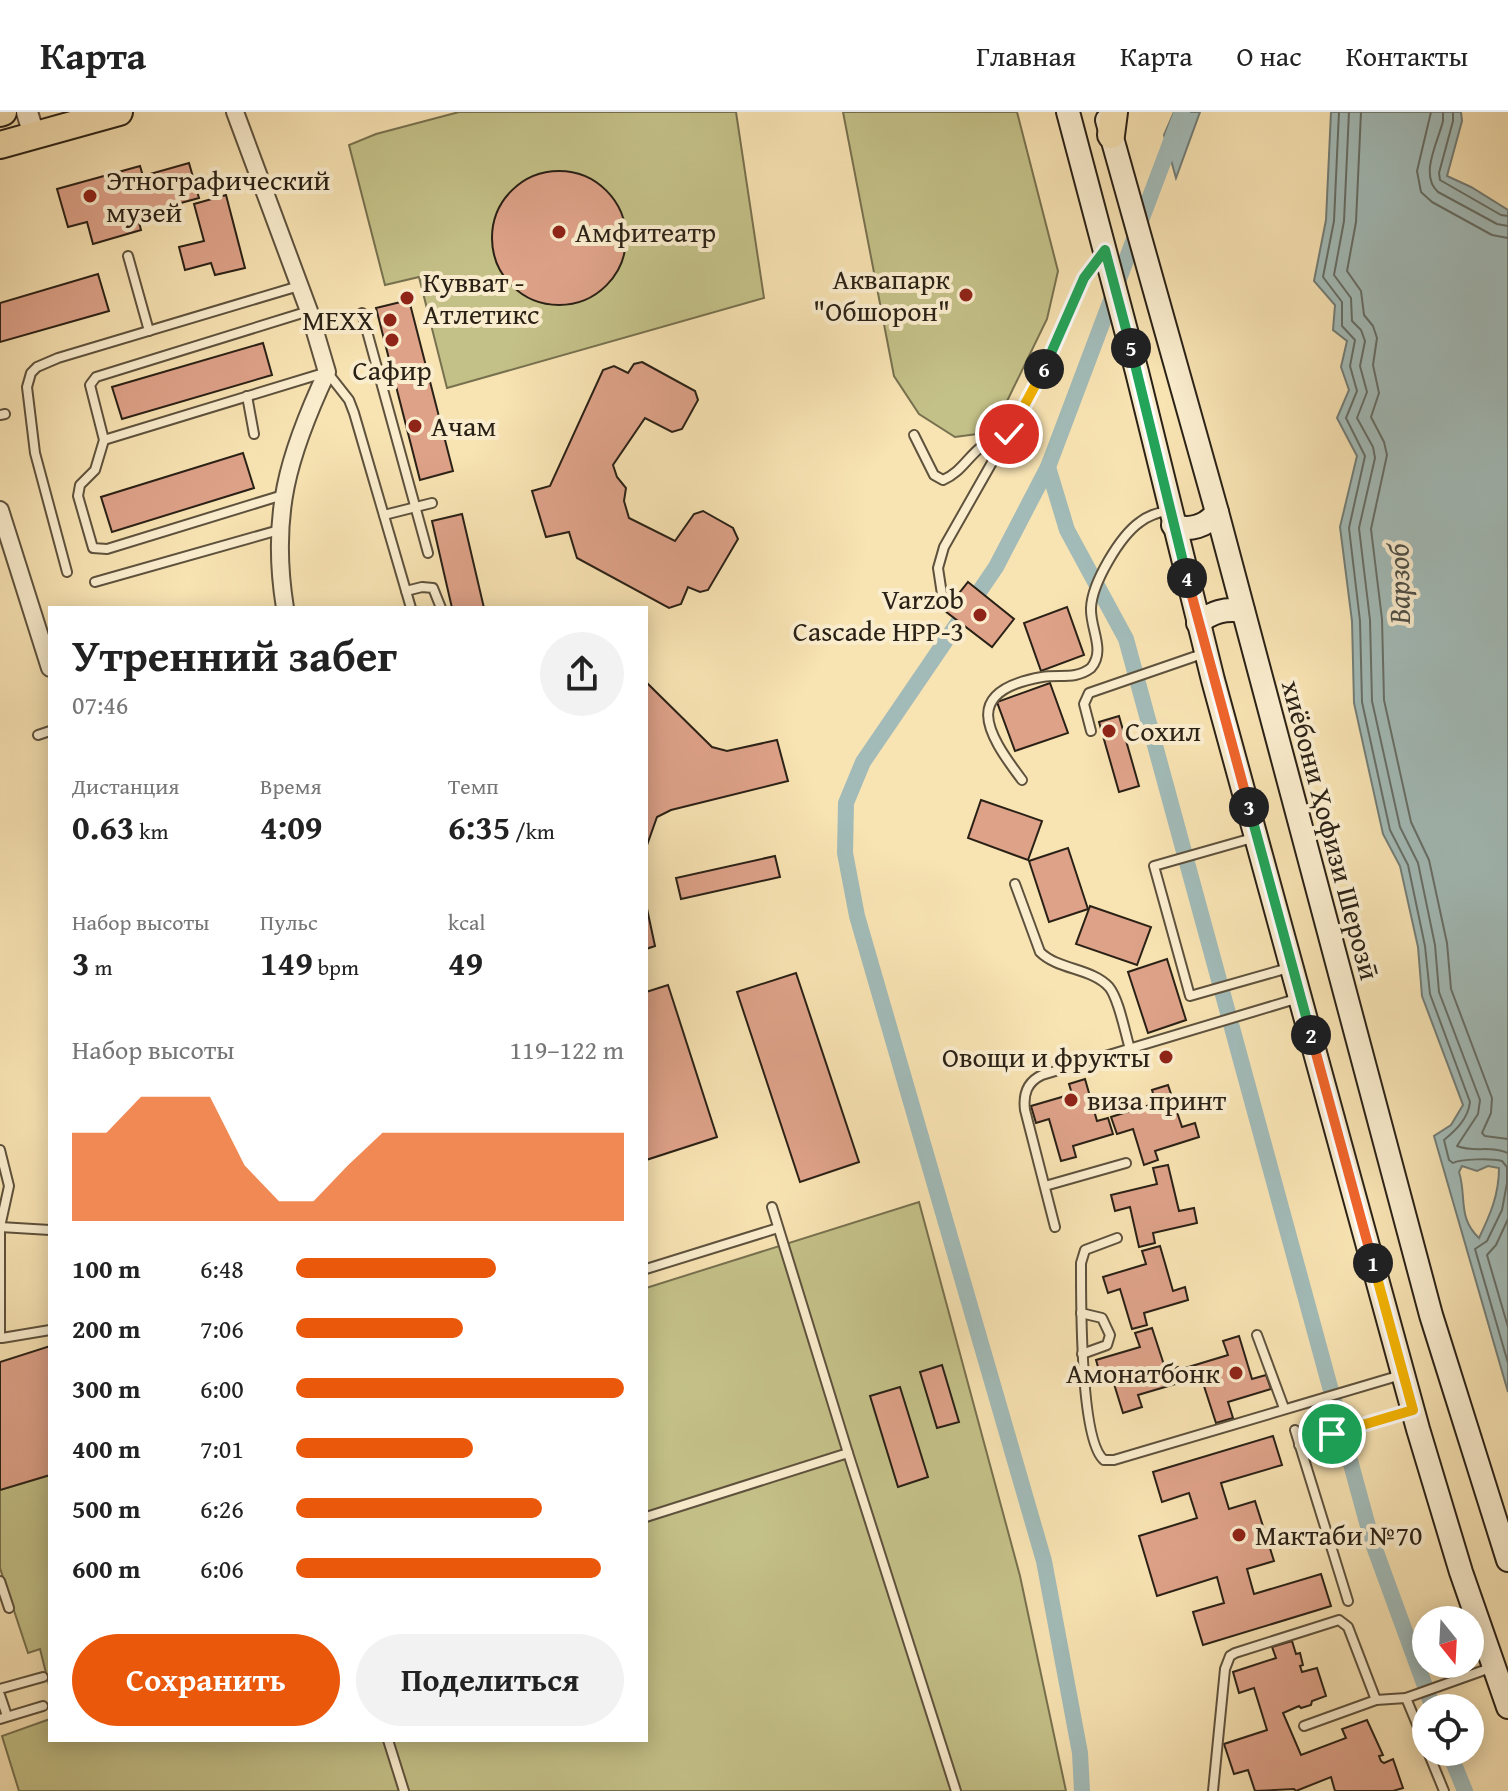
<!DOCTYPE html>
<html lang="ru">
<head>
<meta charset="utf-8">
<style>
  :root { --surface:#fff; --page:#f2f2f2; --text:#222; --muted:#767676; --line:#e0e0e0; --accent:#ea580c }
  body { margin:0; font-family:"Gentium Book Plus",serif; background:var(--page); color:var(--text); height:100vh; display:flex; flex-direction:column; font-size:30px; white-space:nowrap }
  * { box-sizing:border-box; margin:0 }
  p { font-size:26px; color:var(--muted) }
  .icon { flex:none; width:44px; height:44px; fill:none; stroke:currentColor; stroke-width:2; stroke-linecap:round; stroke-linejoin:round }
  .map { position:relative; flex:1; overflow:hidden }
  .side { position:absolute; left:48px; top:494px; width:600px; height:1136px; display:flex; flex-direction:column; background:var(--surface); border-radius:0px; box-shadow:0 4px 20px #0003 }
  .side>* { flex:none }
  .needle { width:52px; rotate:162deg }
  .buttons { position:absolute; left:1412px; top:1494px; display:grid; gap:16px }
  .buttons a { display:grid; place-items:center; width:72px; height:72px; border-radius:50%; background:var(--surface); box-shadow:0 4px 20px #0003; font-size:40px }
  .pin { position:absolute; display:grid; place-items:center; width:68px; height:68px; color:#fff; margin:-34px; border:4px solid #fff; border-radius:50%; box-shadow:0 2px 8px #0007 }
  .km { position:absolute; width:40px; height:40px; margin:-20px; border-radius:50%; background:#222; color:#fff; font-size:22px; line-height:40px; text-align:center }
  .round { display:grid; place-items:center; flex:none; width:84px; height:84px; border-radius:42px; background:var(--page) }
  .headline { display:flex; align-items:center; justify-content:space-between; height:136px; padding:0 24px }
  h1 { font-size:44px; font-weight:600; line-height:60px }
  .stats { display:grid; grid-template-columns:repeat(3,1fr); gap:12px; height:136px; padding:8px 24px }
  .stats div { display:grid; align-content:center }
  .stats b { font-size:34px; font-weight:600 }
  .stats small { font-size:22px; font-weight:400 }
  .stats p { font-size:22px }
  .chart { height:224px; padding:16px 24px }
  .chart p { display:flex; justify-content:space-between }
  .chart svg { width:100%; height:144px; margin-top:8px; fill:var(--accent); opacity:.7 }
  .button { display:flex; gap:16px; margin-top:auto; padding:16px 24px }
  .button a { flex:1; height:92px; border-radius:48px; background:var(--accent); color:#fff; font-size:32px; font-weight:600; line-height:92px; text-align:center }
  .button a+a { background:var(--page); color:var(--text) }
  ul { padding:0 24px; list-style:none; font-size:26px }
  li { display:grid; grid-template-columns:128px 96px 1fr; align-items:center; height:60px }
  li i { height:20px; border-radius:10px; background:var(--accent) }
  header { display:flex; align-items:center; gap:48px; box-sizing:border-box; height:112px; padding:0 40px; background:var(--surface); border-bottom:2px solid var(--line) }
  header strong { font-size:38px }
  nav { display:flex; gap:44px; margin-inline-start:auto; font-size:28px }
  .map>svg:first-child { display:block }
  .green { fill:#c4c188; stroke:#77714f; stroke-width:2 }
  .water { fill:#a2bbb8; stroke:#727d77; stroke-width:2; fill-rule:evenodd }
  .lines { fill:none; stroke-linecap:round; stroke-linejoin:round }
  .shore { stroke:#666e67; stroke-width:2 }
  .canal { stroke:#a2bbb8; stroke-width:16 }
  .building { fill:#dea289; stroke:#2a2116; stroke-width:2 }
  .service-casing { stroke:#5e523d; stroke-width:12 }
  .minor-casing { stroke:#5e523d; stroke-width:20 }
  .tertiary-casing { stroke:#5e523d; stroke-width:24 }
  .secondary-casing { stroke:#2a2116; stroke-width:26 }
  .trunk-casing { stroke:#2a2116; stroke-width:30 }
  .service { stroke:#faedce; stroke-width:8 }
  .minor { stroke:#faedce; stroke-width:16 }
  .tertiary { stroke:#faedce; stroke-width:20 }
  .secondary { stroke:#faedce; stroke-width:22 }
  .trunk { stroke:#f8e3b3; stroke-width:26 }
  .split-1-casing { stroke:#fff; stroke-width:16 }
  .split-2-casing { stroke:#fff; stroke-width:16 }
  .split-3-casing { stroke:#fff; stroke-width:16 }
  .split-4-casing { stroke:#fff; stroke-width:16 }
  .split-5-casing { stroke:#fff; stroke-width:16 }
  .split-6-casing { stroke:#fff; stroke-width:16 }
  .split-7-casing { stroke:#fff; stroke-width:16 }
  .split-1 { stroke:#f5b400; stroke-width:10 }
  .split-2 { stroke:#f0652b; stroke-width:10 }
  .split-3 { stroke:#22a559; stroke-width:10 }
  .split-4 { stroke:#f0652b; stroke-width:10 }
  .split-5 { stroke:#22a559; stroke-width:10 }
  .split-6 { stroke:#22a559; stroke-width:10 }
  .split-7 { stroke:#f5b400; stroke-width:10 }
  .poi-dot { fill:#8f2418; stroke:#faedce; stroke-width:3 }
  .labels { text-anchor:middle; stroke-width:8; stroke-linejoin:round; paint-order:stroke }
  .poi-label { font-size:28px; fill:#2a2116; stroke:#faedce; text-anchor:start }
  .street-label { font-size:28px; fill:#2a2116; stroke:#faedce }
  .water-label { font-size:30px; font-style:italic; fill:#4e4f47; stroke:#faedce }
</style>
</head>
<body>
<header>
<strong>Карта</strong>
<nav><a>Главная</a><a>Карта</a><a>О нас</a><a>Контакты</a></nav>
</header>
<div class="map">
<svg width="1508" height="1679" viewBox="0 0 1508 1679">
  <rect width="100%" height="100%" fill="#f8e3b3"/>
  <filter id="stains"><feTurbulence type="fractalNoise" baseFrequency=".0025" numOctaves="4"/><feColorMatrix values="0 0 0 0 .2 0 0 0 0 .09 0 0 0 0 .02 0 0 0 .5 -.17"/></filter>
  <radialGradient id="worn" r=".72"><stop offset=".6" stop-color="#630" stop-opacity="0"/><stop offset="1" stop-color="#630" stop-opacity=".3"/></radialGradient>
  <g class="green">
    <path d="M459,0H736L764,186L447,276L419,165L385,173L349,33L376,22Z"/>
    <path d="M843,0H1017L1058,159L1047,207L992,320L955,325L919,302L894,264Z"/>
    <path d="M919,1090L1020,1464L1066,1679H19L2,1624L50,1607V1628H646V1176Z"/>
    <path d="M50,1363V1577L40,1537L28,1541L0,1456V1378Z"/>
  </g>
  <g class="water">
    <path d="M1174,0H1200L1176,66L1164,23Z"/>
    <path d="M1331,0H1461L1462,9L1447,64L1471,75L1508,98V1280L1434,1024L1451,1013L1463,993L1422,884L1418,835L1400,754L1383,722L1354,591L1352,509L1340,415L1357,344L1337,306L1349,278L1341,255L1347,229L1333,218L1335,193L1314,169L1326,108ZM1462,1054L1477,1059L1488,1054L1499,1056C1499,1083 1490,1103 1479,1126C1457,1105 1467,1085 1459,1060Z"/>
  </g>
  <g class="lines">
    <g class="shore">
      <path d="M1339,0L1334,109L1323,165L1342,190V214L1355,228L1350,254L1357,279L1346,306L1365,344L1349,416L1360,509L1362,590L1390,718L1408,753L1425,834L1430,882L1470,990C1468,1007 1456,1018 1444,1028L1449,1048L1453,1051C1460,1047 1492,1046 1502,1049L1507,1055V1071L1502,1098L1487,1129L1475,1137L1508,1251"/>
      <path d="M1349,0L1344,109L1334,163L1351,186L1352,209L1361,218L1365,229L1360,254L1367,280L1357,306L1373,335L1375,346L1359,416L1370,508L1372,589L1400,715L1418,751L1435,833L1439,880L1480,988L1478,1002L1457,1034C1474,1041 1490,1033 1508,1041"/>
      <path d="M1361,0L1356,110L1347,159L1361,179L1364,203L1373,214L1377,226L1373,253L1379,281L1371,305L1384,330L1387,343L1371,417L1382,507L1384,588L1411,710L1429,748L1447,831L1451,877L1492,986L1491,1001L1482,1021L1485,1024L1508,1027"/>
      <path d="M1431,0L1417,59L1421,80L1432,90L1492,123L1508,126"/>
      <path d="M1443,0V9C1438,30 1419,63 1438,80L1497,112L1508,114"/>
      <path d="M1453,0V9L1439,61L1440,68L1501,103L1508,104"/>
      <path d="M1508,1107L1496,1133L1487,1143L1508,1215"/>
    </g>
    <g class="canal">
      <path d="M1048,355L1067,418L1126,527L1372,1429L1433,1596"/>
      <path d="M1449,1640L1465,1679"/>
      <path d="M1082,1679L1080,1641L1044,1449L857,804L845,741L846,691L863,650L996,455L1048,355L1182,0"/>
    </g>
  </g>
  <g class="building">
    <path d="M189,51L199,86L137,103L141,118L93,132L87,110L68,115L57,77L140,54L143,64Z"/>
    <circle cx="559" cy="126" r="67"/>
    <path d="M226,83L245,156L215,163L211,151L185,158L179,135L204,129L194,92Z"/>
    <path d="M98,162L109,199L0,230V191Z"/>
    <path d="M409,188L453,359L420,368L376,196Z"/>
    <path d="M263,231L272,263L122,307L112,275Z"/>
    <path d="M642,250L695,279L698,288L682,317L672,320L645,306L613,353L617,365L626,376L624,389L629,406L675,429L694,402L703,399L733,416L738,427L708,478L700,480L688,475L681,492L669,496L577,446L569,420L546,425L532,379L550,374L603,258L614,254L628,261L634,252Z"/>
    <path d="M243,341L254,376L112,420L101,385Z"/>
    <path d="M462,402L484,496H452L432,409Z"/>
    <path d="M968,470L1014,507L992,535L945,499Z"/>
    <path d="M1067,495L1084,543L1041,559L1024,511Z"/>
    <path d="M646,570L712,635L727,639L777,628L788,669L671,698L657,705L646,736Z"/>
    <path d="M1050,571L1068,621L1015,639L997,590Z"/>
    <path d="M1119,604L1139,674L1119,680L1099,610Z"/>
    <path d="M981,688L1042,709L1028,748L968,726Z"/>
    <path d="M1068,736L1088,797L1049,810L1029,749Z"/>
    <path d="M775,744L780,765L681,787L676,766Z"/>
    <path d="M646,792L655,834L646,837Z"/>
    <path d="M1090,794L1151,815L1137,853L1076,832Z"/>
    <path d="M1167,847L1186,908L1148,921L1128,860Z"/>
    <path d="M796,861L859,1050L800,1070L737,880Z"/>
    <path d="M668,873L717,1025L646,1048V880Z"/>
    <path d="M1085,967L1097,1009L1108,1006L1113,1022L1073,1034L1076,1045L1061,1049L1049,1007L1036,1011L1031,994L1072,982L1069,972Z"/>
    <path d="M1168,973L1182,1015L1195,1011L1199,1025L1155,1039L1158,1048L1144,1053L1133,1017L1117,1022L1111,1005L1156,991L1152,978Z"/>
    <path d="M1168,1053L1179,1099L1194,1096L1197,1111L1153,1121L1155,1131L1139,1135L1130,1095L1115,1099L1111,1083L1157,1072L1153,1056Z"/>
    <path d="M1160,1134L1173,1179L1185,1175L1188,1188L1144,1201L1147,1213L1132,1217L1120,1177L1108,1181L1103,1165L1146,1152L1142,1139Z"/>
    <path d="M1152,1216L1166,1259L1178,1255L1182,1270L1138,1283L1142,1295L1123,1301L1110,1259L1100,1262L1096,1248L1140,1235L1135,1221Z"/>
    <path d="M1239,1224L1252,1267L1266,1263L1271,1277L1228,1290L1233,1306L1216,1311L1202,1268L1187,1272L1182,1257L1228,1243L1223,1229Z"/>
    <path d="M50,1234V1363L0,1378V1250Z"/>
    <path d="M942,1253L959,1310L937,1316L920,1260Z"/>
    <path d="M900,1275L928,1365L898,1375L870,1284Z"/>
    <path d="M1273,1324L1282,1353L1221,1371L1229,1397L1255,1389L1274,1449L1247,1457L1254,1482L1321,1462L1331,1494L1203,1533L1193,1500L1224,1491L1217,1465L1157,1484L1139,1424L1197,1406L1189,1381L1162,1390L1153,1360Z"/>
    <path d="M1292,1529L1296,1542L1300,1541L1303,1553L1300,1554L1302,1560L1317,1556L1326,1584L1312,1589L1311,1593L1301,1596L1299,1594L1283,1601L1301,1643L1346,1626L1342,1617L1367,1608L1383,1643L1379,1644L1381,1649L1384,1651L1393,1647L1403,1676L1393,1679H1335L1331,1665L1296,1679L1294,1677L1255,1679L1248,1658L1234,1662L1224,1632L1267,1618L1254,1576L1239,1581L1233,1560L1276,1546L1272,1535Z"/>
  </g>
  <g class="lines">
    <g class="service-casing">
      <g id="service">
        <path d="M128,144L149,219"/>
        <path d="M362,201L428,441"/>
        <path d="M247,284L254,322"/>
        <path d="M0,303L5,302"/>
        <path d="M914,323L934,363L943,368C969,357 971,330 1009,322"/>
        <path d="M104,328L327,260L349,288L354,301L411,496"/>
        <path d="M283,383L107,437L93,436L78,384L80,373L95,358L104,328L90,273L96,265L309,199"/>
        <path d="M384,403L432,391"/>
        <path d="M67,460L35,341L27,275L31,261L37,255L58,246L299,174"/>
        <path d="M95,470L279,418"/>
        <path d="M406,479L422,475L433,476L441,496"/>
        <path d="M943,489L938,456L944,435L1040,266L1066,211L1084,166L1102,141"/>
        <path d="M1091,619L1084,592L1089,581L1205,541"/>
        <path d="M38,623L50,619"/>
        <path d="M1022,668C985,619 962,579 1042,565C1060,562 1075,568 1091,556C1106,538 1090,517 1091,496C1092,471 1120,424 1140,410C1149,403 1158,401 1169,398"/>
        <path d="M1256,725L1154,754L1190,884L1292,855"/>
        <path d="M1015,772L1040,840C1058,858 1092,856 1109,875C1119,887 1125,921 1130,937"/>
        <path d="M0,1038L9,1074L0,1115V1226"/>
        <path d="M1045,1074L1126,1051"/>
        <path d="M772,1095L848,1341"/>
        <path d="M0,1115L50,1118"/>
        <path d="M1055,1115L1025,998C1023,982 1027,970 1042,963L1299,886"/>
        <path d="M1117,1126L1085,1138L1081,1151C1081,1186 1080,1329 1104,1348H1114L1401,1263"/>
        <path d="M646,1157L778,1116"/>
        <path d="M1081,1201L1102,1206L1110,1223L1107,1233L1082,1242"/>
        <path d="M1257,1223L1284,1296"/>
        <path d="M2,1226L50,1218"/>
        <path d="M1295,1318L1348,1489"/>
        <path d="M1299,1333L1412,1298"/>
        <path d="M646,1405L848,1341L956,1679"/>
        <path d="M0,1469L9,1496"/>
        <path d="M0,1577L43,1565"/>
        <path d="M0,1583L7,1604"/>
        <path d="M1406,1586L1426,1634"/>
        <path d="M0,1607L43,1594"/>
        <path d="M1304,1614L1376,1588"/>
        <path d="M388,1628L404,1679"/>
        <path d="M1428,1640L1444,1679"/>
        <path d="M1213,1679L1225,1557L1230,1544L1235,1541L1339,1508L1348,1515L1376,1588L1406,1586L1493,1555"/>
      </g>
    </g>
    <g class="minor-casing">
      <g id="minor">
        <path d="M235,0L309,199L327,260C288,343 270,403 285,496"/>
        <path d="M0,398L50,556"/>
      </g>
    </g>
    <g class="tertiary-casing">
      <path id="tertiary" d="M27,0L34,23"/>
    </g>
    <g class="secondary-casing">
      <g id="secondary">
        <path d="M1068,0L1137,260L1213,568L1418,1317L1461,1460L1508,1595"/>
        <path d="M1107,8L1217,400L1431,1203L1508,1448"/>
        <path d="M1173,413C1189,420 1207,414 1217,400"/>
        <path d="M1198,511C1212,500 1225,496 1243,499"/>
      </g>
    </g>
    <g class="trunk-casing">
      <g id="trunk">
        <path d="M0,1L3,0"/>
        <path d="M1111,23L1114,0"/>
        <path d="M0,33L119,0"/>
      </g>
    </g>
    <use href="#service" class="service"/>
    <use href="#minor" class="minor"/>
    <use href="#tertiary" class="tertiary"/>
    <use href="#secondary" class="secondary"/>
    <use href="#trunk" class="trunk"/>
  </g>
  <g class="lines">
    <g class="split-1-casing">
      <path id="split-1" d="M1332,1322L1413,1298L1373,1151"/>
    </g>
    <g class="split-2-casing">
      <path id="split-2" d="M1311,923L1373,1151"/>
    </g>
    <g class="split-3-casing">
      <path id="split-3" d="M1249,695L1311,923"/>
    </g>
    <g class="split-4-casing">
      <path id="split-4" d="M1187,466L1249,695"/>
    </g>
    <g class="split-5-casing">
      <path id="split-5" d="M1131,236L1187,466"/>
    </g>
    <g class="split-6-casing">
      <path id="split-6" d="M1044,257L1084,166L1105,138L1131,236"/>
    </g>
    <g class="split-7-casing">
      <path id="split-7" d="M1009,322L1044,257"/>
    </g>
    <use href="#split-1" class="split-1"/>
    <use href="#split-2" class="split-2"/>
    <use href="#split-3" class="split-3"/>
    <use href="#split-4" class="split-4"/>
    <use href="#split-5" class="split-5"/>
    <use href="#split-6" class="split-6"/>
    <use href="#split-7" class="split-7"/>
  </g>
  <g class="poi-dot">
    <circle cx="90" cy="84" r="8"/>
    <circle cx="559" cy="120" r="8"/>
    <circle cx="966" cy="183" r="8"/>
    <circle cx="407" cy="186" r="8"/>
    <circle cx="390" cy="208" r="8"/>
    <circle cx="392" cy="228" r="8"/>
    <circle cx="415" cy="314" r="8"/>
    <circle cx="980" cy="503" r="8"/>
    <circle cx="1109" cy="619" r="8"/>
    <circle cx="1166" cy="945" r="8"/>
    <circle cx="1071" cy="988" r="8"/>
    <circle cx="1236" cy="1261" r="8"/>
    <circle cx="1239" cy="1423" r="8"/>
  </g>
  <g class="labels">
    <g class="poi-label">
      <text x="106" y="78">Этнографический<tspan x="106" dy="32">музей</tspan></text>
      <text x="575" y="130">Aмфитеатр</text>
      <text x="950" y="177" text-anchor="end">Аквапарк<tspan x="950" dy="32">"Обшорон"</tspan></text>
      <text x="423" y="180">Кувват -<tspan x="423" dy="32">Атлетикс</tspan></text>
      <text x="374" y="218" text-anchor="end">MEXX</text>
      <text x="392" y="268" text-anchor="middle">Сафир</text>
      <text x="431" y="324">Ачам</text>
      <text x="964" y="497" text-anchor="end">Varzob<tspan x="964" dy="32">Cascade HPP-3</tspan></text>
      <text x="1125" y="629">Сохил</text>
      <text x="1150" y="955" text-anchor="end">Овощи и фрукты</text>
      <text x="1087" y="998">виза принт</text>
      <text x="1220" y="1271" text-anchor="end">Амонатбонк</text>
      <text x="1255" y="1433">Мактаби №70</text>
    </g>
    <g class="street-label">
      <text transform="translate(1331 718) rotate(75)" y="10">хиёбони Ҳофизи Шерозӣ</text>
    </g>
    <g class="water-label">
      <text transform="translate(1399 472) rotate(-91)" y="10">Варзоб</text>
    </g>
  </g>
  <rect width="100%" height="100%" filter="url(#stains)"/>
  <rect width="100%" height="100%" fill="url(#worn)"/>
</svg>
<div class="buttons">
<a><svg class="needle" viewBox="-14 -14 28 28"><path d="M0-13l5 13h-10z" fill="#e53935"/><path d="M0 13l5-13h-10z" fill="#767676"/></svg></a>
<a><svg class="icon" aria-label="locate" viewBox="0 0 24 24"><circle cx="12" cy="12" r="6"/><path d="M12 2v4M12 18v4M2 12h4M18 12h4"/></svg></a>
</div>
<div class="pin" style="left:1332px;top:1322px;background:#1e9e55"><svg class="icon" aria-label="arrive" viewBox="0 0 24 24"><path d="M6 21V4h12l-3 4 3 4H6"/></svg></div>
<div class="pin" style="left:1009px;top:322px;background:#d93025"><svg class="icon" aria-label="check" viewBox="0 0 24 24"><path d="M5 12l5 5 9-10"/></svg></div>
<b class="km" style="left:1373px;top:1151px">1</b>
<b class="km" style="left:1311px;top:923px">2</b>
<b class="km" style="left:1249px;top:695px">3</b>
<b class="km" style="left:1187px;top:466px">4</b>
<b class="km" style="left:1131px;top:236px">5</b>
<b class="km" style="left:1044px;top:257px">6</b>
<section class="side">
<div class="headline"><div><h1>Утренний забег</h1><p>07:46</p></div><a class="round"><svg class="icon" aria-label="share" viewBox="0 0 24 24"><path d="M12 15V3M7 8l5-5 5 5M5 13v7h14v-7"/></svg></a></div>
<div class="stats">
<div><p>Дистанция</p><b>0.63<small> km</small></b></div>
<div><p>Время</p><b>4:09</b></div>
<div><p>Темп</p><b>6:35<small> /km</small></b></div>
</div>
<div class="stats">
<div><p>Набор высоты</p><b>3<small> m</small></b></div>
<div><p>Пульс</p><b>149<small> bpm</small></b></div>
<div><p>kcal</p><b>49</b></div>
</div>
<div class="chart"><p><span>Набор высоты</span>119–122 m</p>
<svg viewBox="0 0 160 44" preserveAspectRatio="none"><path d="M0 44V17L10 17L20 6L30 6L40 6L50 27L60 38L70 38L80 27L90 17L100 17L110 17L120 17L130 17L140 17L150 17L160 17V44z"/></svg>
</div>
<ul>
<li><b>100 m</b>6:48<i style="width:61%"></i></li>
<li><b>200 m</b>7:06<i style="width:51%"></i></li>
<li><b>300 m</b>6:00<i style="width:100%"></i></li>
<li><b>400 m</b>7:01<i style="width:54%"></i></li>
<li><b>500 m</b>6:26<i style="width:75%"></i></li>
<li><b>600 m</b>6:06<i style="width:93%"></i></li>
</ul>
<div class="button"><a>Сохранить</a><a>Поделиться</a></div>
</section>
</div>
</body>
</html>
